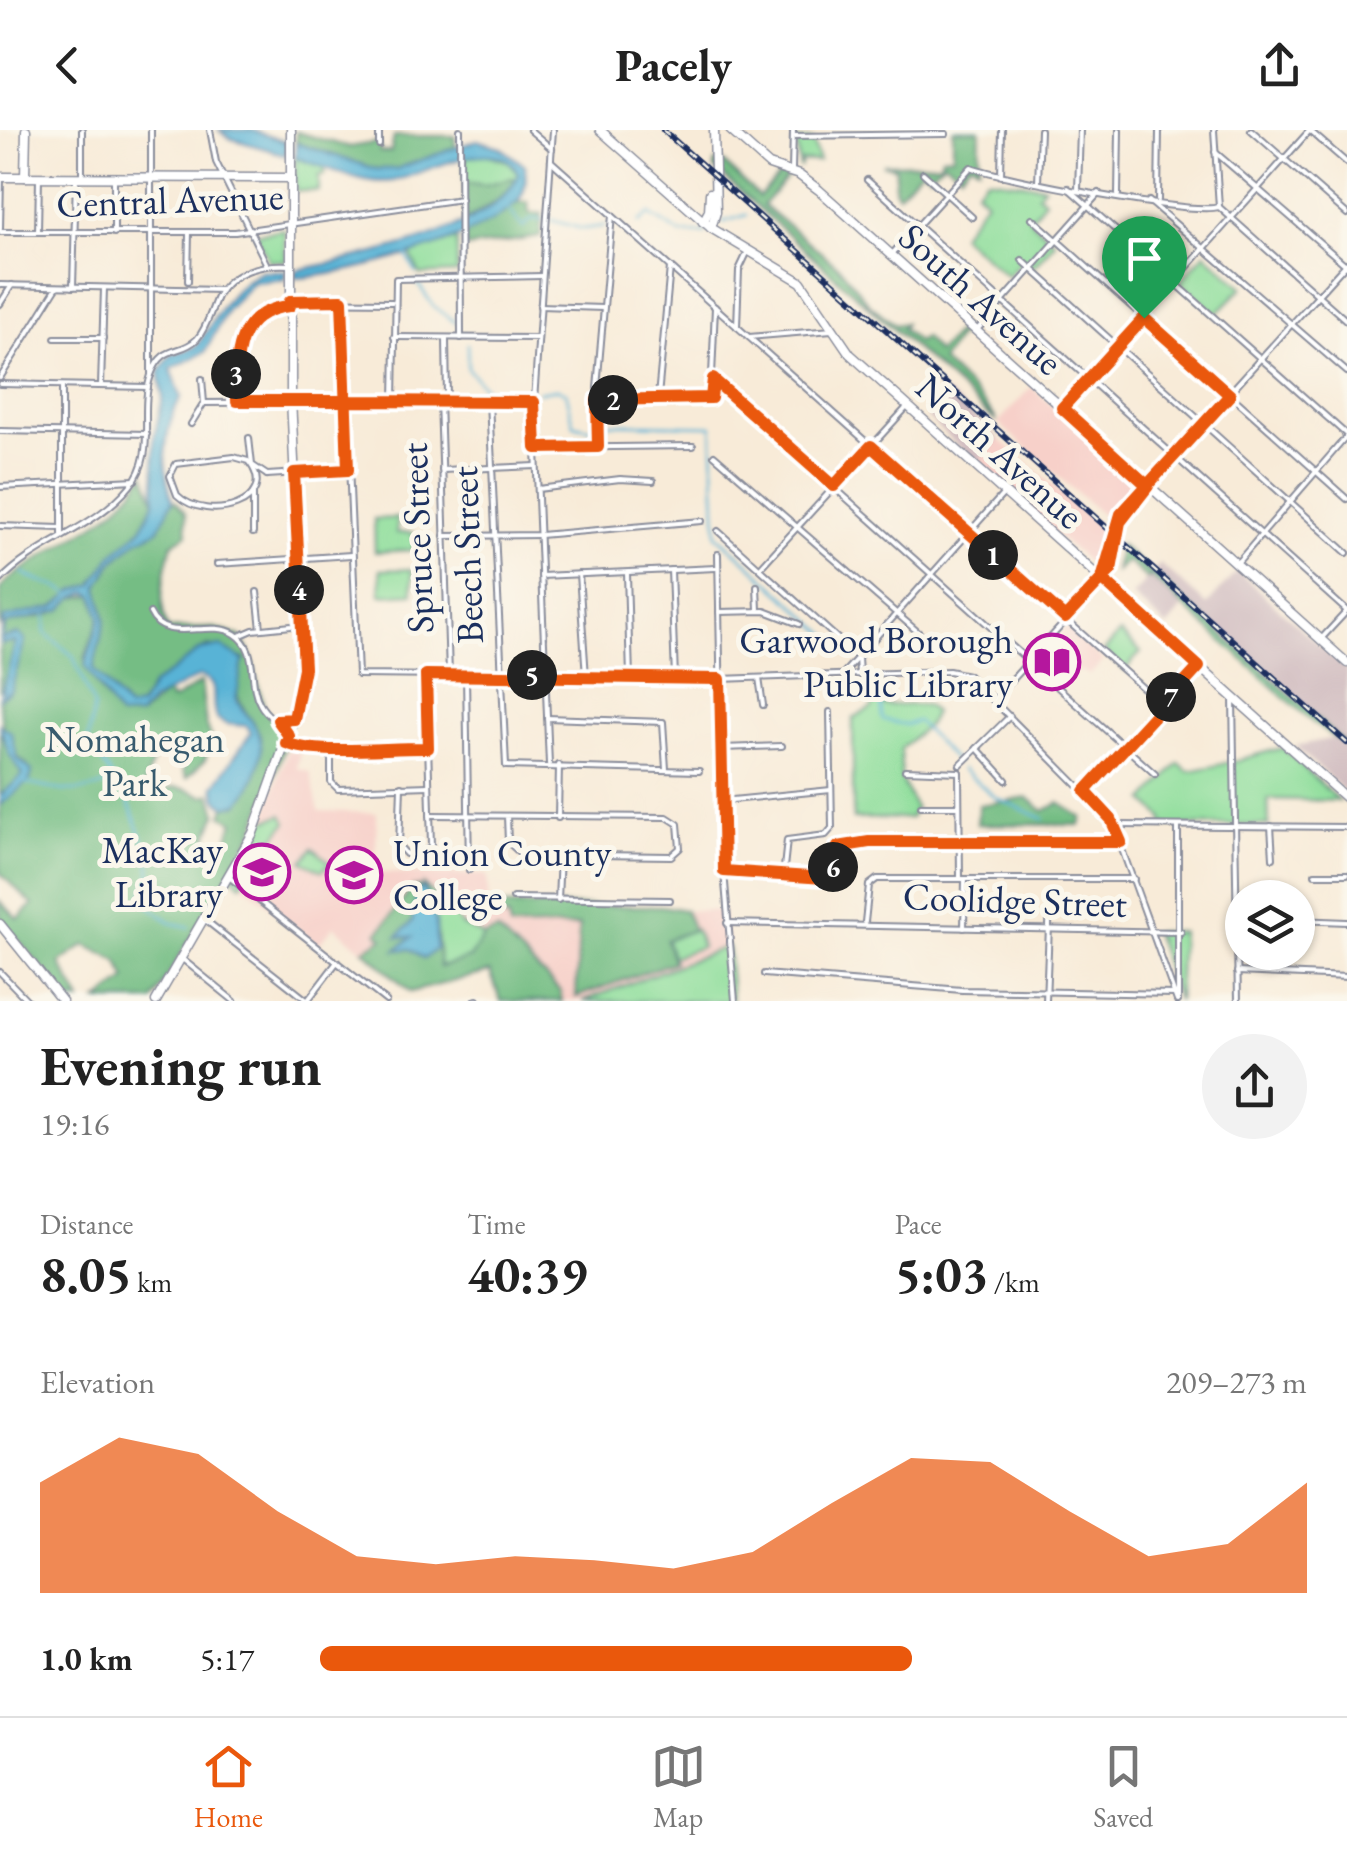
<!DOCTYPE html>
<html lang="en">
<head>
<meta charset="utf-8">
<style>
  :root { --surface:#fff; --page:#f2f2f2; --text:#222; --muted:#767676; --line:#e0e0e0; --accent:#ea580c }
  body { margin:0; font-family:"EB Garamond",serif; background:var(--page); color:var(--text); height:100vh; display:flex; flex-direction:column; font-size:38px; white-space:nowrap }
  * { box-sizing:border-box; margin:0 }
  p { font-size:32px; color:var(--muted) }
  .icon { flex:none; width:55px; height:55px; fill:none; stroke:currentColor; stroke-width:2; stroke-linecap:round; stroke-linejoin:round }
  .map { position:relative; height:871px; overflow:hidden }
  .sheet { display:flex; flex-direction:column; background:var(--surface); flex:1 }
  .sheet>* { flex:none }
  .fabs { position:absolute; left:1225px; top:750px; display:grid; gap:20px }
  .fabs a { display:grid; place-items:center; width:90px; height:90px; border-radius:50%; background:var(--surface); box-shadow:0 2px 8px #0004; font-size:50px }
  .pin { position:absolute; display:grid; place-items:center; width:85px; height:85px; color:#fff; margin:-102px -42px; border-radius:50% 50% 50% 0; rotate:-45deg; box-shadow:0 0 10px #0007 }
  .pin .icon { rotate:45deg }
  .km { position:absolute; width:50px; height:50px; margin:-25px; border-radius:50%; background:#222; color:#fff; font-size:28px; line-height:50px; text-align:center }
  .round { display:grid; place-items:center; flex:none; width:105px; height:105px; border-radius:52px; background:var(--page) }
  .headline { display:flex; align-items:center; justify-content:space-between; height:170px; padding:0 40px }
  h1 { font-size:55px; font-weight:700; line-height:75px }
  .stats { display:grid; grid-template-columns:repeat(3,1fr); gap:15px; height:170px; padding:10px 40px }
  .stats div { display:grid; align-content:center }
  .stats b { font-size:50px; font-weight:700 }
  .stats small { font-size:28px; font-weight:400 }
  .stats p { font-size:28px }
  .chart { height:280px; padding:20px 40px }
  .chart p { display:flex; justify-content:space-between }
  .chart svg { width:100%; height:180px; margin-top:10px; fill:var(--accent); opacity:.7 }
  ul { padding:0 40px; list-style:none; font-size:32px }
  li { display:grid; grid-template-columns:160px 120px 1fr; align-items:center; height:75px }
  li i { height:25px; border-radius:12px; background:var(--accent) }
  header { display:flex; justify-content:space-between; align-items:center; height:130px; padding:0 40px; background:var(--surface); font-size:45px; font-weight:700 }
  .menu { display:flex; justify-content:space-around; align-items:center; height:140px; border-top:2px solid var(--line); background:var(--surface); font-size:28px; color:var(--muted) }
  .menu a { display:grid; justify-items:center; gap:5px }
  .menu .on { color:var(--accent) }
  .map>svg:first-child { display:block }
  .built { fill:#f7d0c9 }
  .industrial { fill:#d2bec1 }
  .green { fill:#90de9c; stroke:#56867d; stroke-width:2.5 }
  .forest { fill:#74bd84; stroke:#487671; stroke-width:2.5 }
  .water { fill:#59b3d6; stroke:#3a719a; stroke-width:2.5 }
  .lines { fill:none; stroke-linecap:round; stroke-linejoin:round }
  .stream { stroke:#59b3d6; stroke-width:2.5 }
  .street-casing { stroke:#8a8d9b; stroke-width:8 }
  .secondary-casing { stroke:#8a8d9b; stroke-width:11 }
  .street { stroke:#fff; stroke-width:4 }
  .secondary { stroke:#fff; stroke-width:8 }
  .rail-casing { stroke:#1b2f5e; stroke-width:6 }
  .rail { stroke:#fbf7ec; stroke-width:2.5; stroke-dasharray:8; stroke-linecap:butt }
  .route-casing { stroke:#fff; stroke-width:20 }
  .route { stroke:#ea580c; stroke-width:12 }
  .labels { text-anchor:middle; stroke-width:10; stroke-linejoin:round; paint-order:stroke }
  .street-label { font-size:38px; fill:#1b2f5e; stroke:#fbf7ec }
  .poi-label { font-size:38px; fill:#1b2f5e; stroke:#fbf7ec; text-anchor:end }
  .park-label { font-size:38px; fill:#385b6e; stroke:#fbf7ec }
</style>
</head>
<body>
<header><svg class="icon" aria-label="back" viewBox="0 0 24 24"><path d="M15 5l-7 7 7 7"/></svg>Pacely<svg class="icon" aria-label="share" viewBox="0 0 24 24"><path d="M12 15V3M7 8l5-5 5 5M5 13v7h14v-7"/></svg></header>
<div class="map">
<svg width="1347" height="871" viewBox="0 0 1347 871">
  <rect width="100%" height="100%" fill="#fbf7ec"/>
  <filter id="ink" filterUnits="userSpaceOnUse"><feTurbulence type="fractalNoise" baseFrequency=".01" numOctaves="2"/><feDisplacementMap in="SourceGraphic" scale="20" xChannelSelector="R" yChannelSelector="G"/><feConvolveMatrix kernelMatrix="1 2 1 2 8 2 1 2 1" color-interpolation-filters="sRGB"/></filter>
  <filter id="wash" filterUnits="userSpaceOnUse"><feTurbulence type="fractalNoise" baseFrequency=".0048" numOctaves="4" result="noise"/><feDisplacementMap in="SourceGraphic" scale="40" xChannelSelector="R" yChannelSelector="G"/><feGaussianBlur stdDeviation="2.25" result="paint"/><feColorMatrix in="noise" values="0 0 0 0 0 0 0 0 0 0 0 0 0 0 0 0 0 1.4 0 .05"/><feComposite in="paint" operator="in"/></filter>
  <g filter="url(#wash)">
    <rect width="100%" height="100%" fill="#f8ebd8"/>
    <g class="built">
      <path d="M1031,257L1143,357L1111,393L998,293Z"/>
      <path d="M999,309L1111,406L1102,445L976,333Z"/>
      <path d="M1066,496L1103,531L1090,545L1079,540L1062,557L1035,532Z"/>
      <path d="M288,620L300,623L297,638L310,642L319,681L377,683L375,743L487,745L489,776L723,781L728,816L583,871H501L490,842L411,861L334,796L318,815L233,746L264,691Z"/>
    </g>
    <g class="industrial">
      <path d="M948,263L999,309L976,333L927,287Z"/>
      <path d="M1160,434L1207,475L1237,441L1347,540V664L1295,616L1333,608L1344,617L1186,474L1167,497L1132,466Z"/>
    </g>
    <g class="green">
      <path d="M796,10L813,11L819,31L802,32L800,38Z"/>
      <path d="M477,21L510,32L518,44L517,50L465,91L464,24Z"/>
      <path d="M295,28L325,36V45H319V61H296Z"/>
      <path d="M987,48L1044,56L1038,64L1045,70L1030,90L1055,112L1033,137L1022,130L1007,146L960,105L986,70L976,60Z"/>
      <path d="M284,99L286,131H269L255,104Z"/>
      <path d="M457,109V143L420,145L410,124Z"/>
      <path d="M1205,123L1243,157L1216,184L1180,152Z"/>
      <path d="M397,388V403L413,402L414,420L375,422L374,389Z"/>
      <path d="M412,439L413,463L381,465L380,440Z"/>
      <path d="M1153,443L1346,615L1317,596L1150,446Z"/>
      <path d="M1120,503L1141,522L1125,540L1104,521Z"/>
      <path d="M879,556L884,575H926L934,582L929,594L901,618V649L915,678L910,688L853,689V588L872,578Z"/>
      <path d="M1283,618L1339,671L1268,669L1269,695L1163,696V688L1145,671L1179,633L1188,641C1223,636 1248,626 1283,618Z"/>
      <path d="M283,684L287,692L271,712L278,718L267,731L261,727L241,754L233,746L264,691Z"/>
      <path d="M313,718L339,740L348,728L358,736L359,763L327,736L322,741L303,731Z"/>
      <path d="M424,755L463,796L484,806L470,828L440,838Z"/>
      <path d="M695,799L702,817L672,827L666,809Z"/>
      <path d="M1154,802H1181L1178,871Z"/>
      <path d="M728,816L732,871H583Z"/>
    </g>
    <g class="forest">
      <path d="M953,0H980L979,37L971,32L961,43L944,32L930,45L922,39L898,64L894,59L896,38L882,34L940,33L942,26L953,25Z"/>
      <path d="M296,2L349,17L379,12L380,22H391L394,6H455V18L396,39H376L296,13Z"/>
      <path d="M715,32L724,33L759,67L780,45L787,48L763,75L841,139L869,174L895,195L905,193L902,199L918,212L924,207L937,223L961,197L968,204L959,205L941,231C955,244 990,275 997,292L714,38Z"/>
      <path d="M511,48L517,50L499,69L465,91V52L484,55Z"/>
      <path d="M517,72H528L529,83L542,84L540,107L465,118V103Z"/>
      <path d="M145,343L155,371H176L186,383L187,404L172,414C165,443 156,470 168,499L215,498L239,506L249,520L265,580L289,606L253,703L153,871H98L127,849L117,831L85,815L60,833L81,871H70L0,788V771L18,789L33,775L0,743V675L29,650L27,635C6,622 0,591 0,568L11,559L24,510L0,509L6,493L49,485L73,468L94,465L100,488L85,528C96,554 107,584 139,586L167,562L170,570L175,569L201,552L206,595L212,608L205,630L187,648L183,641L187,632L160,612L139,668C167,673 157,644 203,666L211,664L217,683L204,716L221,724L234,692L222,685L225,676L239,674L260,605C246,578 222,562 245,529L209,516L200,520L153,555L139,576L129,579L93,539L105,490L98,456L113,432L136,411L158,400L172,371H155L142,398L112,425L92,455L73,461L55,477L5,488L0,495V460L5,453C50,415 114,396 145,343Z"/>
      <path d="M1120,415L1152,444L1147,449L1127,431L1115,442Z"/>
      <path d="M16,511L4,559L0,560V514Z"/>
      <path d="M0,601L24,645L0,666Z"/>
      <path d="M1028,668L1044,681L1059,673L1082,687L1080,695L977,694L979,675Z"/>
      <path d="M424,756L436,792L440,837L470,828L484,806L498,801L560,861L562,871H501L490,842L410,862L364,820L383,808L378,803L413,757Z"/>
      <path d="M488,776H662L685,780L693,800L666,810L674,832L576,867L579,796L510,798L508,787L483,788Z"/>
    </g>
    <g class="water">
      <path d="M219,0H251L286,12V25L229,8Z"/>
      <path d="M477,10L500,17L524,35C527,48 526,62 517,72C478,112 350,145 295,148V141C350,128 498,104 518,44C502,0 423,45 393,51C364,56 323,35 295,28L296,13L376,39H396Z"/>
      <path d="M261,141H285V149L253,152L227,180L205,222L171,239L181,267C163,299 161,337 173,370L158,400L136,411L112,432L98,456L105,490L93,539L128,579L140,576L153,555L200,520L221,516L243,530L236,570C243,582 255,591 259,604C267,627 252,658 239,674L225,676L217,669L214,656L251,603L247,596L226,594L216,588C209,570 222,554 200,546L152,571L139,586L119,587L85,536L100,488L94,465L87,462L73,468L61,480L6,494L1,509L19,504L25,510L11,560L0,568L16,512L0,514L4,488L55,477L73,461L92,455L112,425L142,398L155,371L154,308L163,267L159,242L171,225L196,217C220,184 223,163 261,141Z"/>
      <path d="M0,595L11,602L18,629L32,641L30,650L0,675V666L23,645L9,624Z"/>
      <path d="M423,758L436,792V819L424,829L410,819L396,820L412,807H397L412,792L417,762Z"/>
    </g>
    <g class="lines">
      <g class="stream">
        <path d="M506,76L523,97L532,89L543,90"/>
        <path d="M551,90L583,99L605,96"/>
        <path d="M723,92L747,85"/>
        <path d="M639,93L649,84L681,104L706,103"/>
        <path d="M405,122L416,143"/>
        <path d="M416,151L434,177L455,192"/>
        <path d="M467,214L468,239L491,265L530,263"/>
        <path d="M539,262L557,259L566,262L574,295L592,299"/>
        <path d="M604,293L712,296L717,405L851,526"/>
        <path d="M22,442C35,454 57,452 72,466"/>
        <path d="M46,485L45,503L73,526L94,576L88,611L128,671L149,725L151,743L141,770L172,793L189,797"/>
        <path d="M879,556L882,589L905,595L917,591L957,633"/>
        <path d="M962,639L995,667L1044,689"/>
        <path d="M26,653C57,661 86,667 114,650"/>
      </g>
    </g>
  </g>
  <g filter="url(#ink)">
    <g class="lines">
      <g class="street-casing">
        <g id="street">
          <path d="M210,0L216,32L266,133"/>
          <path d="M379,0V15"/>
          <path d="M460,0L461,208"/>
          <path d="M530,0L552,19"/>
          <path d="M1214,0L1219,77"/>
          <path d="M1251,0L1347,84"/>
          <path d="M1309,0L1347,33"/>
          <path d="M793,6L946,4"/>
          <path d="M1215,22L1347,136"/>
          <path d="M551,31L1163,576"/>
          <path d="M792,40L793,0"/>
          <path d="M923,43L972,87"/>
          <path d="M82,45V0"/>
          <path d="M1001,46L1002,0"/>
          <path d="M867,50L1347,481"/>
          <path d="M1038,53L1040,0"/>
          <path d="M1068,58L1347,305"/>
          <path d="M1078,60L1080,0"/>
          <path d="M1118,65L1119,0"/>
          <path d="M1158,70L1159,0"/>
          <path d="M1149,71L1347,242"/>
          <path d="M1219,77L1347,191"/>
          <path d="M1032,88L1347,369"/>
          <path d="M0,99L1,47"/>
          <path d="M0,102H235L461,69"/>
          <path d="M38,102L39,47"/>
          <path d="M114,103V48"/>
          <path d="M893,123L971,37C1004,49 1190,85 1219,77"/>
          <path d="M1022,130L1347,423"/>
          <path d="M188,151L189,103"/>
          <path d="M0,155L221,160"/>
          <path d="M73,157L76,47"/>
          <path d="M342,170L358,545L720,549L949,541L968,545L1111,689L1177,871"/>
          <path d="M292,171L392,172"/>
          <path d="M0,174L12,155"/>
          <path d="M540,176L603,178"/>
          <path d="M737,197L739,140L748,121"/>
          <path d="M976,201L1099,63"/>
          <path d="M394,207L538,208"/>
          <path d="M749,207L832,200"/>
          <path d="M55,208H103"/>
          <path d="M446,209L447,269"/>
          <path d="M151,245V0"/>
          <path d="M0,248L57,157"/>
          <path d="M713,249L1155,644"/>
          <path d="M0,254L148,257"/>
          <path d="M101,256L104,158"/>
          <path d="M658,267L670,137"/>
          <path d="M237,270C235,227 235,182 290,175"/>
          <path d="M440,270L449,544"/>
          <path d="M597,270L711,268L715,177"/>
          <path d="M489,271L506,636L699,641"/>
          <path d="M394,272L396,149L542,146"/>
          <path d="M204,273L534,271"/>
          <path d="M1063,276L1310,0"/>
          <path d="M191,294L204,273L202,249"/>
          <path d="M0,301L147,304"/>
          <path d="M249,308L252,335L267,345"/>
          <path d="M598,317L597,258L612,85"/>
          <path d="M536,318L693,316"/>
          <path d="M714,325L926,509"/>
          <path d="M234,327L248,331C282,372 208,395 177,365L170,346L176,334Z"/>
          <path d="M442,340L536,336"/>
          <path d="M267,345L347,340"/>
          <path d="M0,357L135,350"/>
          <path d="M538,359L620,349L653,351"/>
          <path d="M253,363V403"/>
          <path d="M0,396L61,398"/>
          <path d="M718,401L858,527L859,545"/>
          <path d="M62,405V256"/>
          <path d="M444,406L540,405L702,391"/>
          <path d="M718,424L724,741L735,871"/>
          <path d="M1237,433L1347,306"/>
          <path d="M217,434L351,425"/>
          <path d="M760,438L908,276"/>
          <path d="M671,440L675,548"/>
          <path d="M627,443L630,548"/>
          <path d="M579,444L586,547"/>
          <path d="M541,446L716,438"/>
          <path d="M1102,449L1121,383L1347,133"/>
          <path d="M0,451C38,411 95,399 130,356C158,322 138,283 151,245C163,213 180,226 197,209C207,198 211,180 217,167C230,141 264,133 290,135"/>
          <path d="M757,456L758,480"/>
          <path d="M257,462L261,499"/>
          <path d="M719,482L765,481L799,494"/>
          <path d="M150,483C165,516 209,488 235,504C260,520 247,552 260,574C266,586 278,591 286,602"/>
          <path d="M239,506L253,500L301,495"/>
          <path d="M1321,509L1347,481"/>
          <path d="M466,544L469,740"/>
          <path d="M842,545L1005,362"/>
          <path d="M759,548L763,575"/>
          <path d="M995,568L1107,446L1120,391L1147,359"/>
          <path d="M1233,568L1238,871"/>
          <path d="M547,588L663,592L666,639"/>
          <path d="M286,613C318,626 389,617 428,618"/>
          <path d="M331,618V652L338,659L429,656"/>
          <path d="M721,618L782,616"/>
          <path d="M977,618L1006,650"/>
          <path d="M549,634L534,271L553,0"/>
          <path d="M960,635L1010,586"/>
          <path d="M905,640L959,642L960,749"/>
          <path d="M401,656L399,716L406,724H424L431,715L426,545"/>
          <path d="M1085,661L1197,539"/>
          <path d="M722,671L831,660"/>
          <path d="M921,676H959"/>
          <path d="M430,685L667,687L678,694L680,718L671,726L521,724L508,712L507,686"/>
          <path d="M558,688L559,635"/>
          <path d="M1115,695L1347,697"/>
          <path d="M1178,696V871"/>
          <path d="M1271,696L1273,728"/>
          <path d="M725,741L824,748L832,741L838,717L869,712H1121"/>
          <path d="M1315,744H1347"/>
          <path d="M229,747L386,871"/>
          <path d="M783,747L787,710L826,705L832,698L830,582"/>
          <path d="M513,768L670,770"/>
          <path d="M558,770L560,725"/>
          <path d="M204,789L308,871"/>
          <path d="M1298,790L1347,792"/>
          <path d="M865,792L869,755L877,749H1134"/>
          <path d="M727,793L1181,802"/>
          <path d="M964,798L965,749"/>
          <path d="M181,828L234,871"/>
          <path d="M0,842L28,871"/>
          <path d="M1237,842L1347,847"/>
          <path d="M764,844L962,860L1175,864"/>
          <path d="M308,870L337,832"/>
          <path d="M474,871L477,870"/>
          <path d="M1046,871L1050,771"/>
        </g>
      </g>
      <g class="secondary-casing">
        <g id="secondary">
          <path d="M600,0L711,98L801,152L850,224L1347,669"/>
          <path d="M730,0L769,35L799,45L819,60L1347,533"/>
          <path d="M0,47L291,48"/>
          <path d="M25,47L26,0"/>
          <path d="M703,92L709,81L710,63"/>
          <path d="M711,98L716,82L714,0"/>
          <path d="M0,794L62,871"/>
          <path d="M156,871L253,703L302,566L304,536L291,269V0"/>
        </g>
      </g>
      <use href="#street" class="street"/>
      <use href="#secondary" class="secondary"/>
      <g class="rail-casing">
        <path id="rail" d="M663,0L1347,613"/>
      </g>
      <use href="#rail" class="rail"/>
    </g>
  </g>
  <g class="lines" filter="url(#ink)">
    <g class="route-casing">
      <path id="route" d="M1144,188L1230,265L1121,384L1102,449L1065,488L871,316L834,356L713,249L711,268L597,270L598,317L536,318L534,272L348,271H237C235,228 235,181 290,176V171L342,170L348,340L294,343L304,538L294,589L278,590L289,606L286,613C318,626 389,617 428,618L426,545L720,549L724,741L824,748L832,741L838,717L869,712H1121L1111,689L1085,661L1199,537L1102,449L1111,440L1120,392L1148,356L1062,278L1144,188"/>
    </g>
    <use href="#route" class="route"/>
  </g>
  <defs>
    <g id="library-ring" transform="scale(2.875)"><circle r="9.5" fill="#fbf7ec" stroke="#b5179e" stroke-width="1.5"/><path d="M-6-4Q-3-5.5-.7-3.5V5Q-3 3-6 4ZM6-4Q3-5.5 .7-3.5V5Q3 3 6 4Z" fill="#b5179e"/></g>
    <g id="university-ring" transform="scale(2.875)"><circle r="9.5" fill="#fbf7ec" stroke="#b5179e" stroke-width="1.5"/><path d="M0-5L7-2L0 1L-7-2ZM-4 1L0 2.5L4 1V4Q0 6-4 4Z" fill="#b5179e"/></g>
  </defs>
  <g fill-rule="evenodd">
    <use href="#library-ring" x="1052" y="532"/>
    <use href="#university-ring" x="262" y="742"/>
    <use href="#university-ring" x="354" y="745"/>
  </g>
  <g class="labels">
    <g class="street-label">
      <text transform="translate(170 70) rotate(-2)" y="13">Central Avenue</text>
      <text transform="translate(981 169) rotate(42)" y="13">South Avenue</text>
      <text transform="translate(1000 321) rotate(42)" y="13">North Avenue</text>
      <text transform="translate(417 408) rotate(-92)" y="13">Spruce Street</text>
      <text transform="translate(467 425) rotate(-92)" y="13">Beech Street</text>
      <text transform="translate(1015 770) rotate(2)" y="13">Coolidge Street</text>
    </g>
    <g class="poi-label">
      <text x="1013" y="523">Garwood Borough<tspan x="1013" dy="44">Public Library</tspan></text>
      <text x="223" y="733">MacKay<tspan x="223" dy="44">Library</tspan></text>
      <text x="393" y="736" text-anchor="start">Union County<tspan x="393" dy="44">College</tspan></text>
    </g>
    <g class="park-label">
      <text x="135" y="622">Nomahegan<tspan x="135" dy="44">Park</tspan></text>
    </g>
  </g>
</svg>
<div class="fabs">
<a><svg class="icon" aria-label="layers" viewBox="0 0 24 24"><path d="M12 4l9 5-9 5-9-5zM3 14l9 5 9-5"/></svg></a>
</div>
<div class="pin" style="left:1144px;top:188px;background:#1e9e55"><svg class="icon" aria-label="arrive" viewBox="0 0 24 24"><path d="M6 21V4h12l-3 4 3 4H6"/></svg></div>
<b class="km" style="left:993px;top:425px">1</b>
<b class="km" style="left:613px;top:270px">2</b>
<b class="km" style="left:236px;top:244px">3</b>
<b class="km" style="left:299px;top:460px">4</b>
<b class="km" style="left:532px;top:545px">5</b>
<b class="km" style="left:833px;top:737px">6</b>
<b class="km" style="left:1171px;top:567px">7</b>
</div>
<section class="sheet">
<div class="headline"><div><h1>Evening run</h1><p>19:16</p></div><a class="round"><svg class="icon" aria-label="share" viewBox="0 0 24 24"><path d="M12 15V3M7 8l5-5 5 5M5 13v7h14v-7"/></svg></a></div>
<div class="stats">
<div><p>Distance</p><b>8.05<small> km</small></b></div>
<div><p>Time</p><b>40:39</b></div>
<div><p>Pace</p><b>5:03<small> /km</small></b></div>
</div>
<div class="chart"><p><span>Elevation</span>209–273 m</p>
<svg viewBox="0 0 160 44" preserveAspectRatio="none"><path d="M0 44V17L10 6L20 10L30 24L40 35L50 37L60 35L70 36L80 38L90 34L100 22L110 11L120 12L130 24L140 35L150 32L160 17V44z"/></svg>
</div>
<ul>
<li><b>1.0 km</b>5:17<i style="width:60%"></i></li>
</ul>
</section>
<nav class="menu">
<a class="on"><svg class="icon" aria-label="home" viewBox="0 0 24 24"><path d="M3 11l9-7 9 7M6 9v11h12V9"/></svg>Home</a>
<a><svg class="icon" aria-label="map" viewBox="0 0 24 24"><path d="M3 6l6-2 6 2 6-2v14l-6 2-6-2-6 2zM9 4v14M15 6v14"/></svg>Map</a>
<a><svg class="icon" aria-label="saved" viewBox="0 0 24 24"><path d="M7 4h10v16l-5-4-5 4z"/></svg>Saved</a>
</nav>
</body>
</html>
